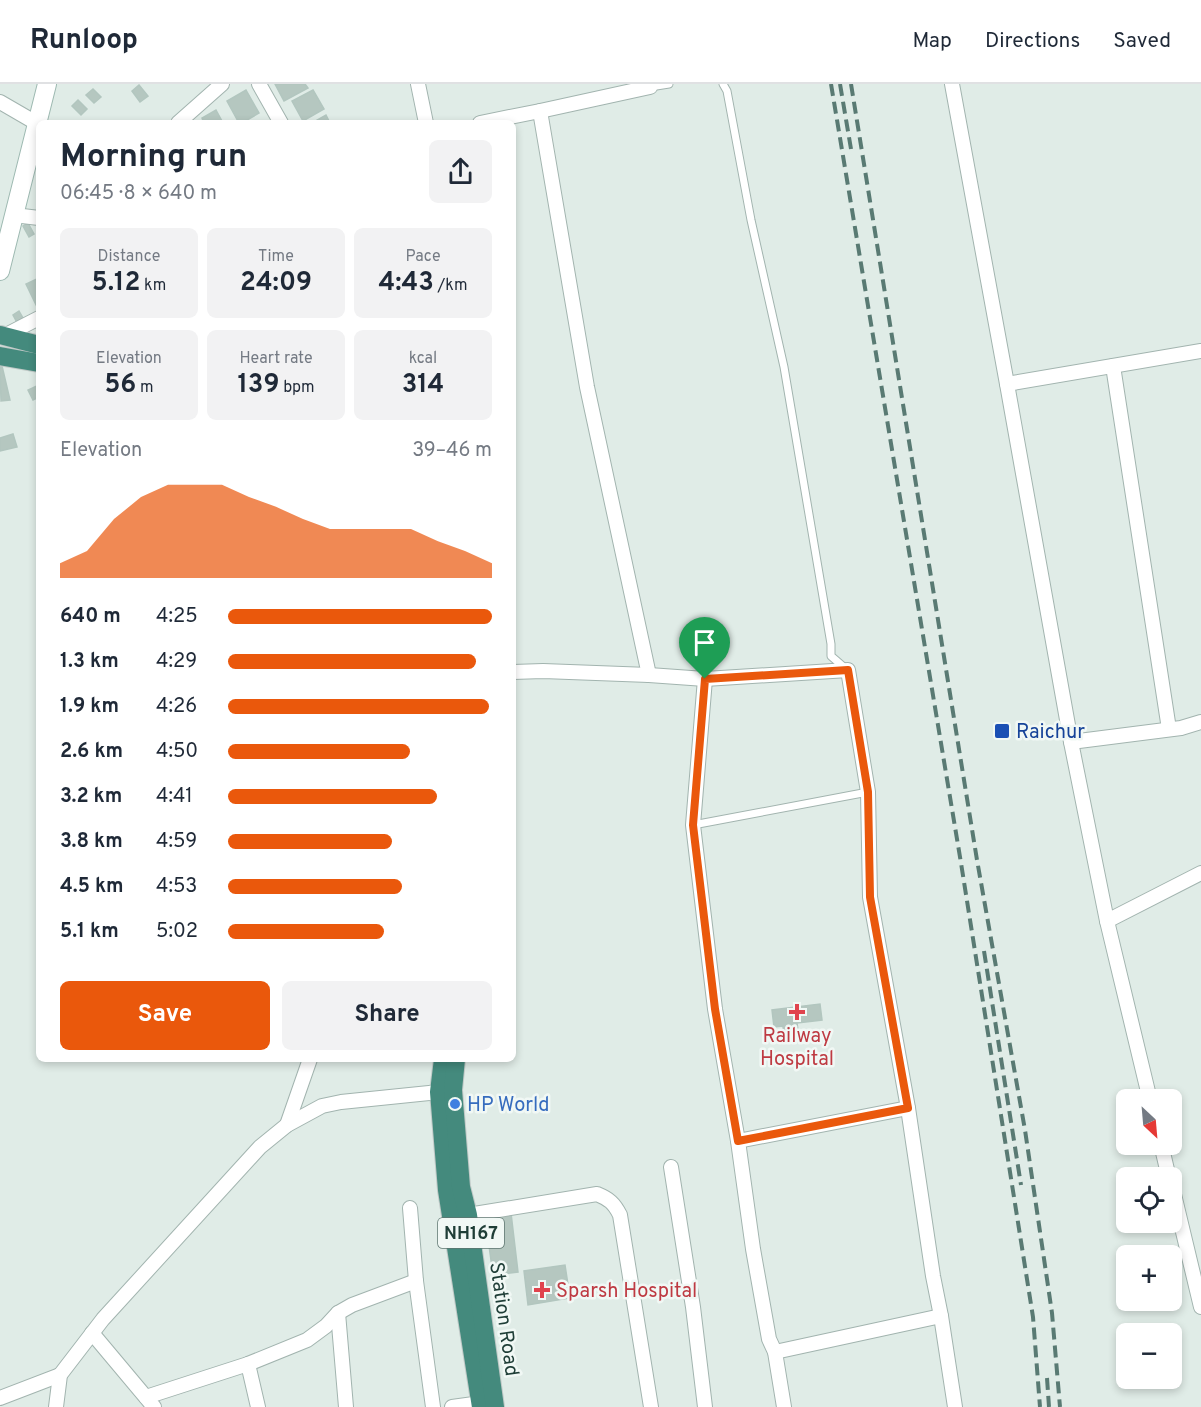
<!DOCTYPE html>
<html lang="en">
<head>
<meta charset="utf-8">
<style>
  :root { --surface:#fff; --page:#f2f2f3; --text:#1f2937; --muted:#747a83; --line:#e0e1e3; --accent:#ea580c }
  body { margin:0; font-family:Overpass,sans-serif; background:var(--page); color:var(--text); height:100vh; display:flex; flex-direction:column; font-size:22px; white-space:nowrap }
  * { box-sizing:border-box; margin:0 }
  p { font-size:20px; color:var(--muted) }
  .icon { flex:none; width:33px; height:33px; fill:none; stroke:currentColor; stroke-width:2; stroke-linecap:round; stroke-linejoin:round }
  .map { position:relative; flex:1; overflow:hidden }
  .panel { position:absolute; left:36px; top:36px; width:480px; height:942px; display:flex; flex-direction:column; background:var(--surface); border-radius:9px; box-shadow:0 3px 9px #0003 }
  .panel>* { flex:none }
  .needle { width:39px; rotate:154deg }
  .fabs { position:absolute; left:1116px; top:1005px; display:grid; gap:12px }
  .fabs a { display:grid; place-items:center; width:66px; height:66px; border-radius:9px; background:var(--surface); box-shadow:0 3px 9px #0003; font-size:30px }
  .pin { position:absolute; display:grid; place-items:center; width:51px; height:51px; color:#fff; margin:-62px -26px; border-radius:50% 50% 50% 0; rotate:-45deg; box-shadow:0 0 6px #0007 }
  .pin .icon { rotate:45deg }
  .round { display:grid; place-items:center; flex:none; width:63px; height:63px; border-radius:9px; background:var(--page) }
  .headline { display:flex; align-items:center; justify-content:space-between; height:102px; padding:0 24px }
  h1 { font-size:33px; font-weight:700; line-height:45px }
  .metrics { display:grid; grid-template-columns:repeat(3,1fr); gap:9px; height:102px; padding:6px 24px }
  .metrics div { display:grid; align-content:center; border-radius:9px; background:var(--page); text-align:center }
  .metrics b { font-size:26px; font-weight:700 }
  .metrics small { font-size:16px; font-weight:400 }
  .metrics p { font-size:16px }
  .chart { height:168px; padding:12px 24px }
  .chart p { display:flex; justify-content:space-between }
  .chart svg { width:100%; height:108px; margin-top:6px; fill:var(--accent); opacity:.7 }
  .action { display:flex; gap:12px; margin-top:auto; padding:12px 24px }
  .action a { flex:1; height:69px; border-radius:9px; background:var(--accent); color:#fff; font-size:24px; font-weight:700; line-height:69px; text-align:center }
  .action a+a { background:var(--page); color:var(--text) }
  ul { padding:0 24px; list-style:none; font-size:20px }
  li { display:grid; grid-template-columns:96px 72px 1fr; align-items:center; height:45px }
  li i { height:15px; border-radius:8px; background:var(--accent) }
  header { display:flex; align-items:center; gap:36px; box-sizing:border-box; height:84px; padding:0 30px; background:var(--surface); border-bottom:2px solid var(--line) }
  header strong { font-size:28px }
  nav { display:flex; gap:33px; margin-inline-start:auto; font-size:21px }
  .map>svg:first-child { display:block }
  .building { fill:#b5c7c0; stroke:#b2c6bf; stroke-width:1.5 }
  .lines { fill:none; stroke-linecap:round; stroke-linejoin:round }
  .service-casing { stroke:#a2b4af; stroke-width:9 }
  .minor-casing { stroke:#a2b4af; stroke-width:16 }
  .secondary-casing { stroke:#9db9b1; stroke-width:20 }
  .trunk-casing { stroke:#c0c9c7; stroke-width:20 }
  .service { stroke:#fff; stroke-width:7 }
  .minor { stroke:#fff; stroke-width:14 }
  .secondary { stroke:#fff; stroke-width:18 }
  .trunk { stroke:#448a7d; stroke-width:18 }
  .rail { stroke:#597a73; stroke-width:4; stroke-dasharray:12 6; stroke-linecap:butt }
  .route-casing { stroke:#fff; stroke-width:12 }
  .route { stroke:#ea580c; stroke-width:8 }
  .transit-dot { fill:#1a4fb4; stroke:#f1f8f5; stroke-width:2 }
  .health-dot { fill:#e0444e; stroke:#f1f8f5; stroke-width:2 }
  .shop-dot { fill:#3f7fe0; stroke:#f1f8f5; stroke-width:2 }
  .labels { text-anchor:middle; stroke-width:5; stroke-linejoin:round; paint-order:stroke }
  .shield { fill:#f1f8f5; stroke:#5e7670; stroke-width:1.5 }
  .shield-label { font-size:18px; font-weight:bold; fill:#1f3e37 }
  .transit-label { font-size:20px; fill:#164399; stroke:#f1f8f5; text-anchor:start }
  .health-label { font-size:20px; fill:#be3a42; stroke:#f1f8f5 }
  .shop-label { font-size:20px; fill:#366cbe; stroke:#f1f8f5; text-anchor:start }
  .street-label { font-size:20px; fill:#1f3e37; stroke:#f1f8f5 }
</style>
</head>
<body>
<header>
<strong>Runloop</strong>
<nav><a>Map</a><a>Directions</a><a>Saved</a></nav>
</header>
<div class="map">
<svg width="1201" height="1323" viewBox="0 0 1201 1323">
  <rect width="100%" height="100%" fill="#e0ece7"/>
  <g class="building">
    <path d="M275,0H305L308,4L284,17Z"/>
    <path d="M139,1L148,12L140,18L132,7Z"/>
    <path d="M93,5L101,13L94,19L86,11Z"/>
    <path d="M246,6L259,29L242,39H239L227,17Z"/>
    <path d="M313,6L324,25L303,37L292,17Z"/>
    <path d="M78,16L87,25L81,31L72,22Z"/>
    <path d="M216,26L223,39H204L202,34Z"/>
    <path d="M326,31L330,39H312Z"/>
    <path d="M28,139L34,150L29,153L23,142Z"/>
    <path d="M39,194V227L26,200Z"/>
    <path d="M19,227L27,241L20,244L13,231Z"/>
    <path d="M2,282L10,316L1,317L0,283Z"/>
    <path d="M39,301V313L33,316L28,306Z"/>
    <path d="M13,350L17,363L0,367V354Z"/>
    <path d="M820,920L822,936L797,939L799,953L784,955L783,942L774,943L772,926Z"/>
    <path d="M511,1129L518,1188L493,1191L485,1132Z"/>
    <path d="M565,1181L570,1214L528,1221L524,1187Z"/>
  </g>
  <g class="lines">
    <g class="service-casing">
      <g id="service">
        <path d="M723,0L727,7L751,136L784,283L831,560V572L846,585"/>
        <path d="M650,3L669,0"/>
        <path d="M693,741L868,708"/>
      </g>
    </g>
    <g class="minor-casing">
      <g id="minor">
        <path d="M259,0L281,39"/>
        <path d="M418,0L426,39"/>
        <path d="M952,0L1007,300L1071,658L1107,837L1150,1016"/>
        <path d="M0,18L38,40"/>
        <path d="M540,27L650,3V0"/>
        <path d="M178,39L222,0"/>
        <path d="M480,39L540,27L587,303L649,591"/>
        <path d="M14,131L39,134"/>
        <path d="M4,252L39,234"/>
        <path d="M1113,282L1169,645"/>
        <path d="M1007,300L1201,267"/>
        <path d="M513,588L543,587L649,591L705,595L848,586L868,708L870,813L908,1024L933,1192L941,1232L955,1323"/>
        <path d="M705,595L693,741L715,925L738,1057L753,1165L769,1255L775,1268L784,1323"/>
        <path d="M1071,658L1181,644L1201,638"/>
        <path d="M1107,837L1201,789"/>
        <path d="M287,1041L310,975"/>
        <path d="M738,1057L908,1024"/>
        <path d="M1161,1060L1169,1094"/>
        <path d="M671,1083L693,1223L705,1323"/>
        <path d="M1172,1102L1201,1223"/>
        <path d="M410,1124L416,1197L433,1323"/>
        <path d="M468,1131L597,1110C609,1115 614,1119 620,1131L651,1323"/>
        <path d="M338,1229L346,1323"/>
        <path d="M92,1249L154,1323"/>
        <path d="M775,1268L941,1232"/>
        <path d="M248,1280L258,1323"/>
        <path d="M146,1313L248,1280L307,1256L326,1242L338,1229L352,1221L416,1197"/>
        <path d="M0,1314L60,1291"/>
        <path d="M56,1323L60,1291L103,1235L260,1063L287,1041L322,1022L341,1018L439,1008"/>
        <path d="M452,1323L481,1319"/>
      </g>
    </g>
    <g class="secondary-casing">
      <path id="secondary" d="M0,187L47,0"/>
    </g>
    <g class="trunk-casing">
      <g id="trunk">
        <path d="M0,251L39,261"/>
        <path d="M0,272L39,279"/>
        <path d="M443,975L439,1008L447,1106L481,1323"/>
        <path d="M456,975L453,1006L461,1103L468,1131L495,1323"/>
      </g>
    </g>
    <use href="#service" class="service"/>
    <use href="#minor" class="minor"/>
    <use href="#secondary" class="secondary"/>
    <use href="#trunk" class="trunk"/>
    <g class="rail">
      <path d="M831,0L961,779L1033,1233L1040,1323"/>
      <path d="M840,0L851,65"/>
      <path d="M851,0L977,776L1025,1046L1052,1229L1060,1323"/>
      <path d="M984,867L1021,1101"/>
      <path d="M1047,1294L1049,1323"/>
    </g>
  </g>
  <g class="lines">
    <g class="route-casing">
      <path id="route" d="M848,586L868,708L870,813L908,1024L738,1057L715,925L693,741L705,595Z"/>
    </g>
    <use href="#route" class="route"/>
  </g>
  <rect class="transit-dot" x="994" y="639" width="16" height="16" rx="3"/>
  <g class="health-dot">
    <path d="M794 919h6v6h6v6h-6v6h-6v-6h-6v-6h6z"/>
    <path d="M539 1197h6v6h6v6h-6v6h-6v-6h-6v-6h6z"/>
  </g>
  <circle class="shop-dot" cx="455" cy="1020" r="6"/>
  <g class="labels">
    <rect class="shield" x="438" y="1134" width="66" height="30" rx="4.5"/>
    <g class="shield-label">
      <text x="471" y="1155">NH167</text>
    </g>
    <g class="transit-label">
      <text x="1016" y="654">Raichur</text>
    </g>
    <g class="health-label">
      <text x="797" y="958">Railway<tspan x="797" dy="23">Hospital</tspan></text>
      <text x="556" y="1213" text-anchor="start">Sparsh Hospital</text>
    </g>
    <g class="shop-label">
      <text x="467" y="1027">HP World</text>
    </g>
    <g class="street-label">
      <text transform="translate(505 1235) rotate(82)" y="7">Station Road</text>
    </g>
  </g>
</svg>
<div class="fabs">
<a><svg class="needle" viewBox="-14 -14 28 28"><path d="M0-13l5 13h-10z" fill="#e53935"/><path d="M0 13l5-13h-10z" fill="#747a83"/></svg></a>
<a><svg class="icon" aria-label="locate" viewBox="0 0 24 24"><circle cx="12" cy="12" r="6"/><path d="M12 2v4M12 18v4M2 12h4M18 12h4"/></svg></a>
<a>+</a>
<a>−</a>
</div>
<div class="pin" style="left:705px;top:595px;background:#1e9e55"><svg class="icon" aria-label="arrive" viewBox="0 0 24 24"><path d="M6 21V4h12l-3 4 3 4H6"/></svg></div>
<section class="panel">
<div class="headline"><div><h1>Morning run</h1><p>06:45 · 8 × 640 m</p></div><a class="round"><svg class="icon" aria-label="share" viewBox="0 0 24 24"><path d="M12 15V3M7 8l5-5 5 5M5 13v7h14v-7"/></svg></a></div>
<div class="metrics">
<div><p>Distance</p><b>5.12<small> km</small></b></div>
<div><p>Time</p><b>24:09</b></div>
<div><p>Pace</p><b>4:43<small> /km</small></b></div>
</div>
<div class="metrics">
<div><p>Elevation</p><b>56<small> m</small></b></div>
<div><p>Heart rate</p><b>139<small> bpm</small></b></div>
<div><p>kcal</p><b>314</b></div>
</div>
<div class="chart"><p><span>Elevation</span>39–46 m</p>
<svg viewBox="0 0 160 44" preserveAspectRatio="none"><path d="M0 44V38L10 33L20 20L30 11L40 6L50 6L60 6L70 11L80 15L90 20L100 24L110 24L120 24L130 24L140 29L150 33L160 38V44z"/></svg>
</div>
<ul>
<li><b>640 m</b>4:25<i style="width:100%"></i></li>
<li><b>1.3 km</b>4:29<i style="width:94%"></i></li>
<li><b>1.9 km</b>4:26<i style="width:99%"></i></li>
<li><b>2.6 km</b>4:50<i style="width:69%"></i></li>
<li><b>3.2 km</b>4:41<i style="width:79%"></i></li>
<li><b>3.8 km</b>4:59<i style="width:62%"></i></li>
<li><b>4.5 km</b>4:53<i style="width:66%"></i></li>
<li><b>5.1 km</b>5:02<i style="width:59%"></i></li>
</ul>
<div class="action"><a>Save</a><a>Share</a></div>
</section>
</div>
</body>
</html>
